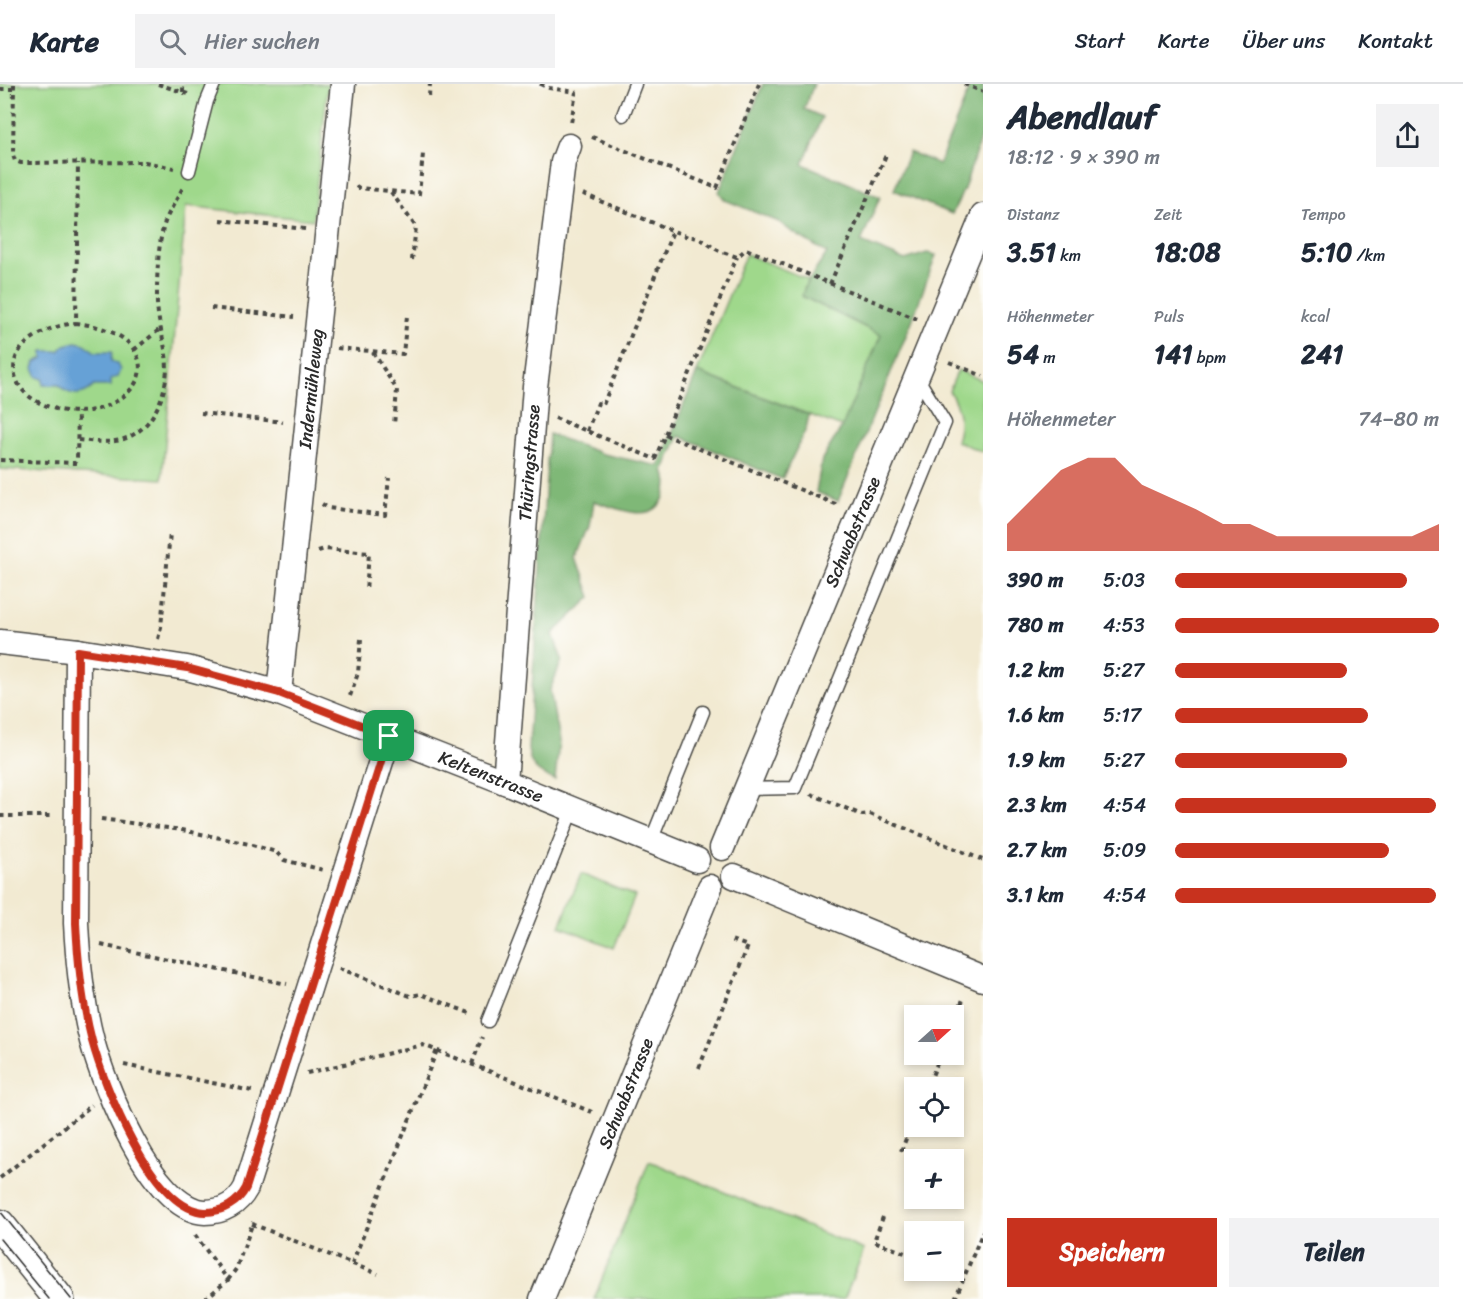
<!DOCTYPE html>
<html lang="de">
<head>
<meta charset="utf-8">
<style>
  :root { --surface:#fff; --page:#f2f2f3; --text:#1f2937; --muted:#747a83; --line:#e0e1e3; --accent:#c8321e }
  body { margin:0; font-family:Sriracha,sans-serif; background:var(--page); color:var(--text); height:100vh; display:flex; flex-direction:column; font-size:22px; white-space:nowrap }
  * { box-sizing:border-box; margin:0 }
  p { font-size:20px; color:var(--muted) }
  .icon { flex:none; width:33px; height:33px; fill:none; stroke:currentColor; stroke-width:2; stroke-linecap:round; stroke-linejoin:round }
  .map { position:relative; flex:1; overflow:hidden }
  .drawer { display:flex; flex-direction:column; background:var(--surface); width:480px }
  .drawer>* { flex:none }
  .needle { width:39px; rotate:69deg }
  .fabs { position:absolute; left:904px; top:921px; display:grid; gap:12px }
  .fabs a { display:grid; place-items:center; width:60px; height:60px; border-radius:0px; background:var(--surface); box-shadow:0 3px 9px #0003; font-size:30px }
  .pin { position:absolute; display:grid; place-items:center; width:51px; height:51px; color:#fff; margin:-26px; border-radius:12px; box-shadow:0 3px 9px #0006 }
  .round { display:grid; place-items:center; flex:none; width:63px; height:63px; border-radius:0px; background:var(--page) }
  .headline { display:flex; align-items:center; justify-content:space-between; height:102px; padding:0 24px }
  h1 { font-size:33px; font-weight:700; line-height:45px }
  .figures { display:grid; grid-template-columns:repeat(3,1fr); gap:9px; height:102px; padding:6px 24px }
  .figures div { display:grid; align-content:center }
  .figures b { font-size:26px; font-weight:700 }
  .figures small { font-size:16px; font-weight:400 }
  .figures p { font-size:16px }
  .chart { height:168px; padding:12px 24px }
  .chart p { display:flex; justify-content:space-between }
  .chart svg { width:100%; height:108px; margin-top:6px; fill:var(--accent); opacity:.7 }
  .button { display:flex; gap:12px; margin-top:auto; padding:12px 24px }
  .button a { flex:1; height:69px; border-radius:0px; background:var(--accent); color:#fff; font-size:24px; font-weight:700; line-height:69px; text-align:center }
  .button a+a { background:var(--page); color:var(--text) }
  ul { padding:0 24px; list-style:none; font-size:20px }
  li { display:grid; grid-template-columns:96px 72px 1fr; align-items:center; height:45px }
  li i { height:15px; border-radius:8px; background:var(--accent) }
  header { display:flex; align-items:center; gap:36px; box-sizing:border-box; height:84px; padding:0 30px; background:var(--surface); border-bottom:2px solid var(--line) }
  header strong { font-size:28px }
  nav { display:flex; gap:33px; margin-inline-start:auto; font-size:21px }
  .search { width:420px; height:54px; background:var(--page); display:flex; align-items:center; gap:15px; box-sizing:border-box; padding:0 21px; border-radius:0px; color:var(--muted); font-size:22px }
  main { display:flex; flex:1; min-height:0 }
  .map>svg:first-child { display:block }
  .green { fill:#9fd88b; stroke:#65825b; stroke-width:1.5 }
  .forest { fill:#7fb877; stroke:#557251; stroke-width:1.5 }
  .water { fill:#66a1d6; stroke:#486680; stroke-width:1.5 }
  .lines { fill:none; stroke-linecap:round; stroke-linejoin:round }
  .service-casing { stroke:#494844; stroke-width:15 }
  .minor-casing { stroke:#494844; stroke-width:27 }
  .tertiary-casing { stroke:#494844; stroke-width:33 }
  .path { stroke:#494844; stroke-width:4; stroke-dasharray:4.5 4.5; stroke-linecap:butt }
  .service { stroke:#fff; stroke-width:12 }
  .minor { stroke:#fff; stroke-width:24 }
  .tertiary { stroke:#fff; stroke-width:30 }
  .tram { stroke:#2b2b2b; stroke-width:1.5 }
  .route-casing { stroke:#fff; stroke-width:12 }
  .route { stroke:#c8321e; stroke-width:8 }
  .labels { text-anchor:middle; stroke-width:4.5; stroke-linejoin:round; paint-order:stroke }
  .street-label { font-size:18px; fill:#2b2b2b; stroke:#fdfcf7 }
</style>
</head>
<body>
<header>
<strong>Karte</strong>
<div class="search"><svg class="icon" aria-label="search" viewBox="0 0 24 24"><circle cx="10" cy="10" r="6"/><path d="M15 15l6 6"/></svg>Hier suchen</div>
<nav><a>Start</a><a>Karte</a><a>Über uns</a><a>Kontakt</a></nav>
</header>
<main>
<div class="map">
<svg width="983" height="1215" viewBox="0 0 983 1215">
  <rect width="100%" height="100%" fill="#fdfcf7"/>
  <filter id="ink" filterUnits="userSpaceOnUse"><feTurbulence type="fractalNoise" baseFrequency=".0167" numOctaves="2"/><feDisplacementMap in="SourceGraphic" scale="12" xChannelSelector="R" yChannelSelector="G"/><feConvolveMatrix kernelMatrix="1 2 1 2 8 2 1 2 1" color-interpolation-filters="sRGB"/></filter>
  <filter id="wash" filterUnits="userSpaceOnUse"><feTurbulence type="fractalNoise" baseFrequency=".008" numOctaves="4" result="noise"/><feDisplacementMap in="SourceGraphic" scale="24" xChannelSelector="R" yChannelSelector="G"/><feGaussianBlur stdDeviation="1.35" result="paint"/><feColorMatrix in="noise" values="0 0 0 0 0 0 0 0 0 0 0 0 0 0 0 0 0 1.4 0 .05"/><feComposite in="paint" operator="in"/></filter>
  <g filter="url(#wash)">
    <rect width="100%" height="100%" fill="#f2ead2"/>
    <g class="green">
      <path d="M0,0H328L313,136L186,122L162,395L0,385Z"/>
      <path d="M746,170L809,196L805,202L803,213L881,251L842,343L697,288Z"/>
      <path d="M958,286L983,297V368L956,357C962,338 960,324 949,307Z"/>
      <path d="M581,790L635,812L614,864L560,842Z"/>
      <path d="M649,1077L864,1166L844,1215H594Z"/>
    </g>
    <g class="forest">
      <path d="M763,0H814L804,25L822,33L803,80L880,113L861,158L905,176L927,169L936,171L912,237L838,417L816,408L822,375L842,343L881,251L802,212L805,202L827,169L792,148L779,138L725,116L719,108Z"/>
      <path d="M956,0H983V46L964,105L952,130L894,106L909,68L939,80L969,5Z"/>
      <path d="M697,288L809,331L806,345L782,395L679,352L664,386C667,395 668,401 665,410C656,443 616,424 594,417L590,442L577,474L591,513L553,550L562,576L550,606L559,658L555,696C538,689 530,684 528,665L549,350L603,370L659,382Z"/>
    </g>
    <path class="water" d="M76,258L85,260L95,268H112L111,277L118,280L121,286L118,293L111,295V302H94C83,313 69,313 59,301H43V295L37,293L33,285L35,278L43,274V267H59L65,261Z"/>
  </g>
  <g filter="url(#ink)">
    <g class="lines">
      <g class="service-casing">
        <g id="service">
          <path d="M623,31L635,0"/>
          <path d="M189,87L207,17L214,0"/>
          <path d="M747,705L795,704L945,339L917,293"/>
          <path d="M651,757L703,628"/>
          <path d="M488,937L572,726"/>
        </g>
      </g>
      <g class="minor-casing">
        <g id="minor">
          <path id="s1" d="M0,558L78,567L187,584L279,609L505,698L697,776"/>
          <path d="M78,567L76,839C78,879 82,919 92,957C104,1001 152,1126 205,1128C223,1128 238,1119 246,1104L389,652"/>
          <path id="s2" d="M279,609L343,0"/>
          <path id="s3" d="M505,698L535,303L563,78L569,62"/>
          <path id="s4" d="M722,764L983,132"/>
          <path d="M734,792L983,895"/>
          <path id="s5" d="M542,1215L710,803"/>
        </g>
      </g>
      <g class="tertiary-casing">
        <path id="tertiary" d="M0,1141L59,1215"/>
      </g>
      <g class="path">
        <path d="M14,0L13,71L15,77L21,79L145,78L174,84"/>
        <path d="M158,0L191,11"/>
        <path d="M540,0L549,4L576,8L571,39"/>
        <path d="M964,0L983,8"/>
        <path d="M0,5H13"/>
        <path d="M183,8V0"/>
        <path d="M429,12L430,0"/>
        <path d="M592,53L717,104L759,0"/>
        <path d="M356,102L359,104L419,110L423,70"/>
        <path d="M391,108L416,143L412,176"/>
        <path d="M583,110L688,153C699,152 707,159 714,164C720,168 730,170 737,173L746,165L917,235"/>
        <path d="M220,136L306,145"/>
        <path d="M830,200L886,71"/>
        <path d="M211,224L294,233"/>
        <path d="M76,239C96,241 126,249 136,269C152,300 115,323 89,327C66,331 27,321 17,297C2,262 49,241 76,239L78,79"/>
        <path d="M337,264L403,270L407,232"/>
        <path d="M134,266L160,245"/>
        <path d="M373,268L397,306L394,341"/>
        <path d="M949,278L983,292"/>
        <path d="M201,329L283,338"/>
        <path d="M555,334L655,375L737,173"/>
        <path d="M587,347L598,319L603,321L673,147"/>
        <path d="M665,351L838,421"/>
        <path d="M78,356C90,357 103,359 115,357C153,352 171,305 166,271C163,251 156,232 157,211C157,190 158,158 165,138C170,125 178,114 184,101"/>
        <path d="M0,376L75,379L77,376L78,328"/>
        <path d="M322,420L328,424L385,431L389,394"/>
        <path d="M318,467L325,465L369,469L366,507"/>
        <path d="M158,555L161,543L170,449"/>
        <path d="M350,612L358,589L361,555"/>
        <path d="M811,710L862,731L870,730L983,776"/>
        <path d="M0,732H53"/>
        <path d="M101,735L182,746L249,760L276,768L284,776L323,786"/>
        <path d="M101,861L287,900"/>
        <path d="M339,884L410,912L421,910L472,930"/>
        <path d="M954,937L964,913"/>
        <path d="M472,980L482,953"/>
        <path d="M124,981L252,1007"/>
        <path d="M699,984L748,862L731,856"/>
        <path d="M307,989L423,961L592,1028"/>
        <path d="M929,999L941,970"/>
        <path d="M901,1067L910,1045"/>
        <path d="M0,1094L92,1021"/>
        <path d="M883,1133L874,1157L915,1173"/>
        <path d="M252,1140L378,1190"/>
        <path d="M195,1151L228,1196L205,1215"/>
        <path d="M352,1180L437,966"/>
        <path d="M950,1186L965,1192"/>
        <path d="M228,1196L236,1185L253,1138"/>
        <path d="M955,1215L983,1147"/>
      </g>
      <use href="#service" class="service"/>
      <use href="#minor" class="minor"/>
      <use href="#tertiary" class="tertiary"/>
      <g class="tram">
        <path d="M0,1127L71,1215"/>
        <path d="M0,1155L49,1215"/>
      </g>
    </g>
  </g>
  <g class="lines" filter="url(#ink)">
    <g class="route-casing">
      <path id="route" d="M78,567L187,584L279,609L389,652L246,1104C238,1119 223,1128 205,1128C152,1126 104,1001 92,957C82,919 78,879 76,839Z"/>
    </g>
    <use href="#route" class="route"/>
  </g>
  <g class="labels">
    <g class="street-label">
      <text dy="6" stroke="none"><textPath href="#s2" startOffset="306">Indermühleweg</textPath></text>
      <text dy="6" stroke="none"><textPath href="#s3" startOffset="320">Thüringstrasse</textPath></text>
      <text dy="6" stroke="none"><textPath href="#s4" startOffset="342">Schwabstrasse</textPath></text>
      <text dy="6" stroke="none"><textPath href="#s1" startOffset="512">Keltenstrasse</textPath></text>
      <text dy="6" stroke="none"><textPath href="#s5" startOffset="222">Schwabstrasse</textPath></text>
    </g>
  </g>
</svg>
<div class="fabs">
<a><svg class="needle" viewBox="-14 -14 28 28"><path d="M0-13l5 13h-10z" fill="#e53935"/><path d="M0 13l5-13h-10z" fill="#747a83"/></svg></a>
<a><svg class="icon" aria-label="locate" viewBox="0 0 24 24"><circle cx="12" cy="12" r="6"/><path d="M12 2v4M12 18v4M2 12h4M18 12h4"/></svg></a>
<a>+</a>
<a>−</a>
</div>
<div class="pin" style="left:389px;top:652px;background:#1e9e55"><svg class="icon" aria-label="arrive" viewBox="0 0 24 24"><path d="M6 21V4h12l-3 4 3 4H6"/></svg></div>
</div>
<section class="drawer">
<div class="headline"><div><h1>Abendlauf</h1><p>18:12 · 9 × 390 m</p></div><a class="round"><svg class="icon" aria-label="share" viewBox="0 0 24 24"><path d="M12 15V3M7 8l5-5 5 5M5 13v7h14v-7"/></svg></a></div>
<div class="figures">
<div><p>Distanz</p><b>3.51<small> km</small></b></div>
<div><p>Zeit</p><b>18:08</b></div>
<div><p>Tempo</p><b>5:10<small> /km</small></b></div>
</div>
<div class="figures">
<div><p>Höhenmeter</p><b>54<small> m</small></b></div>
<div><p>Puls</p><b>141<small> bpm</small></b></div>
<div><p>kcal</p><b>241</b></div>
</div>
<div class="chart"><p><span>Höhenmeter</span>74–80 m</p>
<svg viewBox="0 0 160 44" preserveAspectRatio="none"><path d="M0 44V33L10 22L20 11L30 6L40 6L50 17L60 22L70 27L80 33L90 33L100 38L110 38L120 38L130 38L140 38L150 38L160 33V44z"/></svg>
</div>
<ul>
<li><b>390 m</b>5:03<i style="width:88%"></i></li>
<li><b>780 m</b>4:53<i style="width:100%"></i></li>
<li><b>1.2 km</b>5:27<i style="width:65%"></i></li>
<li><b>1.6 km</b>5:17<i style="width:73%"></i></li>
<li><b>1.9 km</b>5:27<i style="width:65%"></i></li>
<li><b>2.3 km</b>4:54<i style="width:99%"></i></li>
<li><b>2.7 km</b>5:09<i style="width:81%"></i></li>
<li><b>3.1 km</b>4:54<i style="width:99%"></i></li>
</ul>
<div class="button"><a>Speichern</a><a>Teilen</a></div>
</section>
</main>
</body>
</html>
